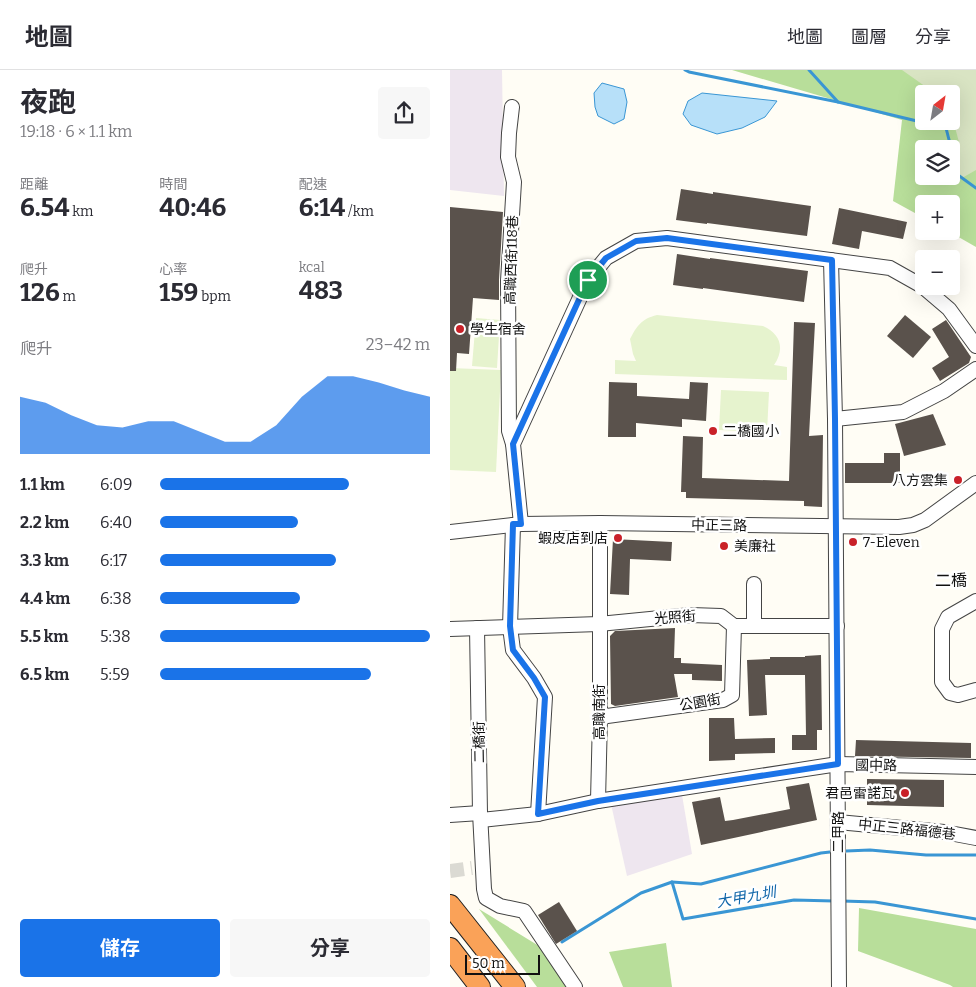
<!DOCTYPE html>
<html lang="zh-TW">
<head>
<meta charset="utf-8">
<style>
  :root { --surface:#fff; --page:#f7f7f7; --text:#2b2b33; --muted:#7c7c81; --line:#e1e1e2; --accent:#1a73e8 }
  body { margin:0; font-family:Bitter,"Noto Sans TC",serif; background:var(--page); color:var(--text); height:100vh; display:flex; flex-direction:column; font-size:19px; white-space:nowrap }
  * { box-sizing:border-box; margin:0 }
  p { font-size:16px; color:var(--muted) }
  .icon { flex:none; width:28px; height:28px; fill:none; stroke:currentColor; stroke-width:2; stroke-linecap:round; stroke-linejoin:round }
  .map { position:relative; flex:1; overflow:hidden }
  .panel { display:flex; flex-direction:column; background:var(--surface); width:450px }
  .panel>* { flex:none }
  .needle { width:32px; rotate:31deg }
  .fabs { position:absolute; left:465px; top:15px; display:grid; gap:10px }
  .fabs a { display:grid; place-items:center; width:45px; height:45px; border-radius:5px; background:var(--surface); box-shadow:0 5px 20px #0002; font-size:25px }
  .scale { position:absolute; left:15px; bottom:12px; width:75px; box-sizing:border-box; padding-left:5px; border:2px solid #111; border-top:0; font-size:14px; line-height:18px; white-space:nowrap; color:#111; -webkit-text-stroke:4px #fff; paint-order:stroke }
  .pin { position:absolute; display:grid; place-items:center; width:42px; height:42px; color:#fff; margin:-21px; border:2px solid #fff; border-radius:50%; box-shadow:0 1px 5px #0007 }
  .round { display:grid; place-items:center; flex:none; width:52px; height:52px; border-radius:5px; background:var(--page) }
  .overview { display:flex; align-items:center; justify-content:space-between; height:85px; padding:0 20px }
  h1 { font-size:28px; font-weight:700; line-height:38px }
  .figures { display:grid; grid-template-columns:repeat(3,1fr); gap:8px; height:85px; padding:5px 20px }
  .figures div { display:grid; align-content:center }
  .figures b { font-size:25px; font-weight:700 }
  .figures small { font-size:14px; font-weight:400 }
  .figures p { font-size:14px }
  .chart { height:140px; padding:10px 20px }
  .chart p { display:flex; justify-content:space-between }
  .chart svg { width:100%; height:90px; margin-top:5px; fill:var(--accent); opacity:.7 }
  .primary-button { display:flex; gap:10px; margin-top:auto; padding:10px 20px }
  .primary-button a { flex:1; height:58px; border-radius:5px; background:var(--accent); color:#fff; font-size:20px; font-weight:700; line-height:58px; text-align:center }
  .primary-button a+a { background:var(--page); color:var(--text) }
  ul { padding:0 20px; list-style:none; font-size:16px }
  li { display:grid; grid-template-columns:80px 60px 1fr; align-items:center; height:38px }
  li i { height:12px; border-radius:6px; background:var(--accent) }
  header { display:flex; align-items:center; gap:30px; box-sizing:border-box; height:70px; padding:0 25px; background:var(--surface); border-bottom:1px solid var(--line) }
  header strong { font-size:24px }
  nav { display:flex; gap:28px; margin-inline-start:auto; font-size:18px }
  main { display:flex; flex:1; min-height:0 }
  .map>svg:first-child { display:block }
  .industrial { fill:#eee6ef }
  .forest { fill:#b8de9a; fill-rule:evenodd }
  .cemetery { fill:#d9e4c3 }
  .pitch { fill:#e6f3ce }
  .water { fill:#b7e0f9; stroke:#3a96d4 }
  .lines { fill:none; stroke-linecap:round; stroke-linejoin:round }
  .stream { stroke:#3a96d4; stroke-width:3 }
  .building { fill:#5a524c }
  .minor-tunnel { stroke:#dbdad3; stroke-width:14; stroke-dasharray:14 7; stroke-linecap:butt }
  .minor-casing { stroke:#444; stroke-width:16 }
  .highway-casing { stroke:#222; stroke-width:22 }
  .minor { stroke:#fff; stroke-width:14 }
  .highway { stroke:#faa258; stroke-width:20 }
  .route-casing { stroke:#fff; stroke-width:10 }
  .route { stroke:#1a73e8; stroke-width:6 }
  .poi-dot { fill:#c92128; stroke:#fff; stroke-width:2 }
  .labels { text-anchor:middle; stroke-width:5; stroke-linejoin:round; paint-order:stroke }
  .street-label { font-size:14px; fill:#111; stroke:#fff }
  .poi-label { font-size:14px; fill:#111; stroke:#fff; text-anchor:start }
  .water-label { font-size:15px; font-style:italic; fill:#1267aa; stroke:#fff }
  .quarter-label { font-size:16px; fill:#111; stroke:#fff }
</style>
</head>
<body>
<header>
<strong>地圖</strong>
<nav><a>地圖</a><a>圖層</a><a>分享</a></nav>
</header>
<main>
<section class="panel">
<div class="overview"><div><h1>夜跑</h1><p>19:18 · 6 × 1.1 km</p></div><a class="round"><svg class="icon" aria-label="share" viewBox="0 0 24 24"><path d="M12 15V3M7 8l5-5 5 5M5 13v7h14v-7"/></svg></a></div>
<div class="figures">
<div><p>距離</p><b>6.54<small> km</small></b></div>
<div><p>時間</p><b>40:46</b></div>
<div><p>配速</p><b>6:14<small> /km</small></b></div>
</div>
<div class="figures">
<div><p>爬升</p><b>126<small> m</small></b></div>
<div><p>心率</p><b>159<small> bpm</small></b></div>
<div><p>kcal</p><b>483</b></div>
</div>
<div class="chart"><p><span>爬升</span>23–42 m</p>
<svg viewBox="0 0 160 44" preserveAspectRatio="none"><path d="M0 44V16L10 19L20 25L30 30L40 31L50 28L60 28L70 33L80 38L90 38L100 30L110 16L120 6L130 6L140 9L150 13L160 16V44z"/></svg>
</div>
<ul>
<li><b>1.1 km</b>6:09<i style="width:70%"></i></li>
<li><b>2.2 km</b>6:40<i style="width:51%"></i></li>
<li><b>3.3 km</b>6:17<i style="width:65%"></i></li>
<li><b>4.4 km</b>6:38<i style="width:52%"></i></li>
<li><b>5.5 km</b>5:38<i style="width:100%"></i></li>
<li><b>6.5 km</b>5:59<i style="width:78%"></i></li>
</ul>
<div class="primary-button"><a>儲存</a><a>分享</a></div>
</section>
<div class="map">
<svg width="526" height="917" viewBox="0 0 526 917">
  <rect width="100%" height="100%" fill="#fffdf5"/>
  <g class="industrial">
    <path d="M0,0H52L54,126L0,120Z"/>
    <path d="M232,725L242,784L177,806L161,734Z"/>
  </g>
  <g class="forest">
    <path d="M282,0H482L497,24H474V51H501V31L526,69V177L498,161H501V134H474V148L443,131L452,50ZM474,79H501V106H474Z"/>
    <path d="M409,838L526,859V917H503L500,915L408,881Z"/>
    <path d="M29,839L89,876L119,917H87Z"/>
    <path d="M216,873L222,917H173L159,882Z"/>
  </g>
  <path class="cemetery" d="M452,0H526V100L505,112L499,106H501V83L509,72L501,43V24H486Z"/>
  <g class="pitch">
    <path d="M207,245L313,256C331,264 335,279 324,295L337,297V310L165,304V290L186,291L183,284L180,269C187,256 191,249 207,245Z"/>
    <path d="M26,248L50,250L47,298L22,296Z"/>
    <path d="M0,298L51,300L46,402L0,400Z"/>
    <path d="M271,320L319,322L317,362L269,360Z"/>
  </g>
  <g class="water">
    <path d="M152,13L174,19L177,32L174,49L164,54L148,46L145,37L144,23Z"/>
    <path d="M252,23L327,31L315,47L292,58L267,64L241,55L233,44L238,31Z"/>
  </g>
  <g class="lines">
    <g class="stream">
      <path d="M235,0L239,2L388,32"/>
      <path d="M359,0L388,32L496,58L508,105L526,118"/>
      <path d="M396,781L420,780L476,785H526"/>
      <path d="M222,812L251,814L371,783L380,782"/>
      <path d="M392,831L425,832L526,849"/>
      <path d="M112,872L191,823L222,812L233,849L344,830L384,831"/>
    </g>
  </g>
  <g class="building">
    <path d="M231,119L263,124V122L361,136L357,166L257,153V154L226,150Z"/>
    <path d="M0,137L53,142L49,210V230L23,228L19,284L7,283L6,301H0Z"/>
    <path d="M389,138L457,152L453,169L412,161L409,179L382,174Z"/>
    <path d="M227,184L260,189V188L358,201L354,232L253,218V219L223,215Z"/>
    <path d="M455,245L481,267L463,288L437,266Z"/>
    <path d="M496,250L521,287L519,293L490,311L482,298L499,287L482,259Z"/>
    <path d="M344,252L365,253L359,366L373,365L372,437L354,436V431L236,428V422H231L233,366L253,367L252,408L339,411Z"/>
    <path d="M159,312L187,313V326L239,329L240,312L258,313L256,351L232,349V357L186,353V367H158Z"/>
    <path d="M483,344L496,375L454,386L445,354Z"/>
    <path d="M434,383H450V413H395V393H434Z"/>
    <path d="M163,469L222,472L221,491L180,489L179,525L160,524Z"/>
    <path d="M225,558L224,588H231V593L272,595V611L242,610V604H224L228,627L165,636L161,634L160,566L165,561Z"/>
    <path d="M371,585L372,660H367V680H342V665H356L355,605H315L317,645L299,646L297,590L320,589V587H355V586Z"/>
    <path d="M259,648H284L285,669L325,668V683L285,684V690L259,691Z"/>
    <path d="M406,670L521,673V688L405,686Z"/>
    <path d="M417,709L494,710V737L417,735Z"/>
    <path d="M359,713L367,750L251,775L242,732L270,727L275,751L283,750L340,739L336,717Z"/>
    <path d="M109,832L127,861L106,874L88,845Z"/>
  </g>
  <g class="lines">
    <path class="minor-tunnel" d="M0,801L22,798"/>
    <g class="minor-casing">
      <g id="minor">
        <path d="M62,37L59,63L58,87L64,112L58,211L59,361L63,374"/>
        <path d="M381,190L385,349L389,917"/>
        <path d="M385,349L453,342L494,321L526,299"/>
        <path d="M71,454L63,374L138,210L156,188L186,171L217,168L440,198L472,216L499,239L526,276"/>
        <path d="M63,455L60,557L63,580L84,608L95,627L88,744"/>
        <path d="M0,462L71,454L150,453L449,457L463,455L475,450L526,413"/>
        <path d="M526,531L498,547L492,559V612L500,623L508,625L526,620"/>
        <path d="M304,556V514"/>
        <path d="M27,558L30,743L34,819L36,828L50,836L74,841L125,917"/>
        <path d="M0,559L149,554L241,545L271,546L284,556H387"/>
        <path d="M150,647L273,630L282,625L284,556"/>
        <path d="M148,731L150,647V453"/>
        <path d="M0,745L30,743"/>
        <path d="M31,750L88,744L148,731L388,694L526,697"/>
        <path d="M388,752L494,762L526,768"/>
      </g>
    </g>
    <g class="highway-casing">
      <g id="highway">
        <path d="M0,835L65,917"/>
        <path d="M0,878L30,917"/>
      </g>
    </g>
    <use href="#minor" class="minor"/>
    <use href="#highway" class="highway"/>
  </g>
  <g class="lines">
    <g class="route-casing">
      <path id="route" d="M217,168L382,190L385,349L388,694L148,731L88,744L95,627L84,608L63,580L60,556L63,454H71L63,374L138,210L156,188L186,171Z"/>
    </g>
    <use href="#route" class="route"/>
  </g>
  <g class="poi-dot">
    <circle cx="10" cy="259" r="5"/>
    <circle cx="263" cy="361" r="5"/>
    <circle cx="508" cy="410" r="5"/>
    <circle cx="168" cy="468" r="5"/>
    <circle cx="403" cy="472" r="5"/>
    <circle cx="274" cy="476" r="5"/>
    <circle cx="455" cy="723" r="5"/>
  </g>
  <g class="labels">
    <g class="street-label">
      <text transform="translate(61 190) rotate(-88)" y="5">高職西街118巷</text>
      <text transform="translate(269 455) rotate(1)" y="5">中正三路</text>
      <text transform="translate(225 547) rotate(-4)" y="5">光照街</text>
      <text transform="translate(250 632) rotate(-10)" y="5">公園街</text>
      <text transform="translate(149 642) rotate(-90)" y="5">高職南街</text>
      <text transform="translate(29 672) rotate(-91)" y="5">二橋街</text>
      <text transform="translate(426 695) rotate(1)" y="5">國中路</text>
      <text transform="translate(457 759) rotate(6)" y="5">中正三路福德巷</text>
      <text transform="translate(388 762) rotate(-90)" y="5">二甲路</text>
    </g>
    <g class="poi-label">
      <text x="20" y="264">學生宿舍</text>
      <text x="273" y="366">二橋國小</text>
      <text x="498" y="415" text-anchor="end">八方雲集</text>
      <text x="158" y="473" text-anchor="end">蝦皮店到店</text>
      <text x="413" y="477">7-Eleven</text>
      <text x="284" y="481">美廉社</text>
      <text x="445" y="728" text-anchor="end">君邑雷諾瓦</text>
    </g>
    <g class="water-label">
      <text transform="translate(296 827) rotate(-10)" y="5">大甲九圳</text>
    </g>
    <g class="quarter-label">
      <text x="501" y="516">二橋</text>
    </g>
  </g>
</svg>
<div class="fabs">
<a><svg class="needle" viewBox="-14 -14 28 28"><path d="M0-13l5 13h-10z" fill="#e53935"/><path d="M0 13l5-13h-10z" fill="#7c7c81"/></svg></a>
<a><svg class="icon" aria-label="layers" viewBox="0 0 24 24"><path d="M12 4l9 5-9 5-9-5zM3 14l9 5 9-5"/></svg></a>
<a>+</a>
<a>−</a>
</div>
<div class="scale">50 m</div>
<div class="pin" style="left:138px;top:210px;background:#1e9e55"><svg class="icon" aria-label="arrive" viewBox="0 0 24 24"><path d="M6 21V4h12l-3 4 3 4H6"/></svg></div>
</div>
</main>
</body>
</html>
